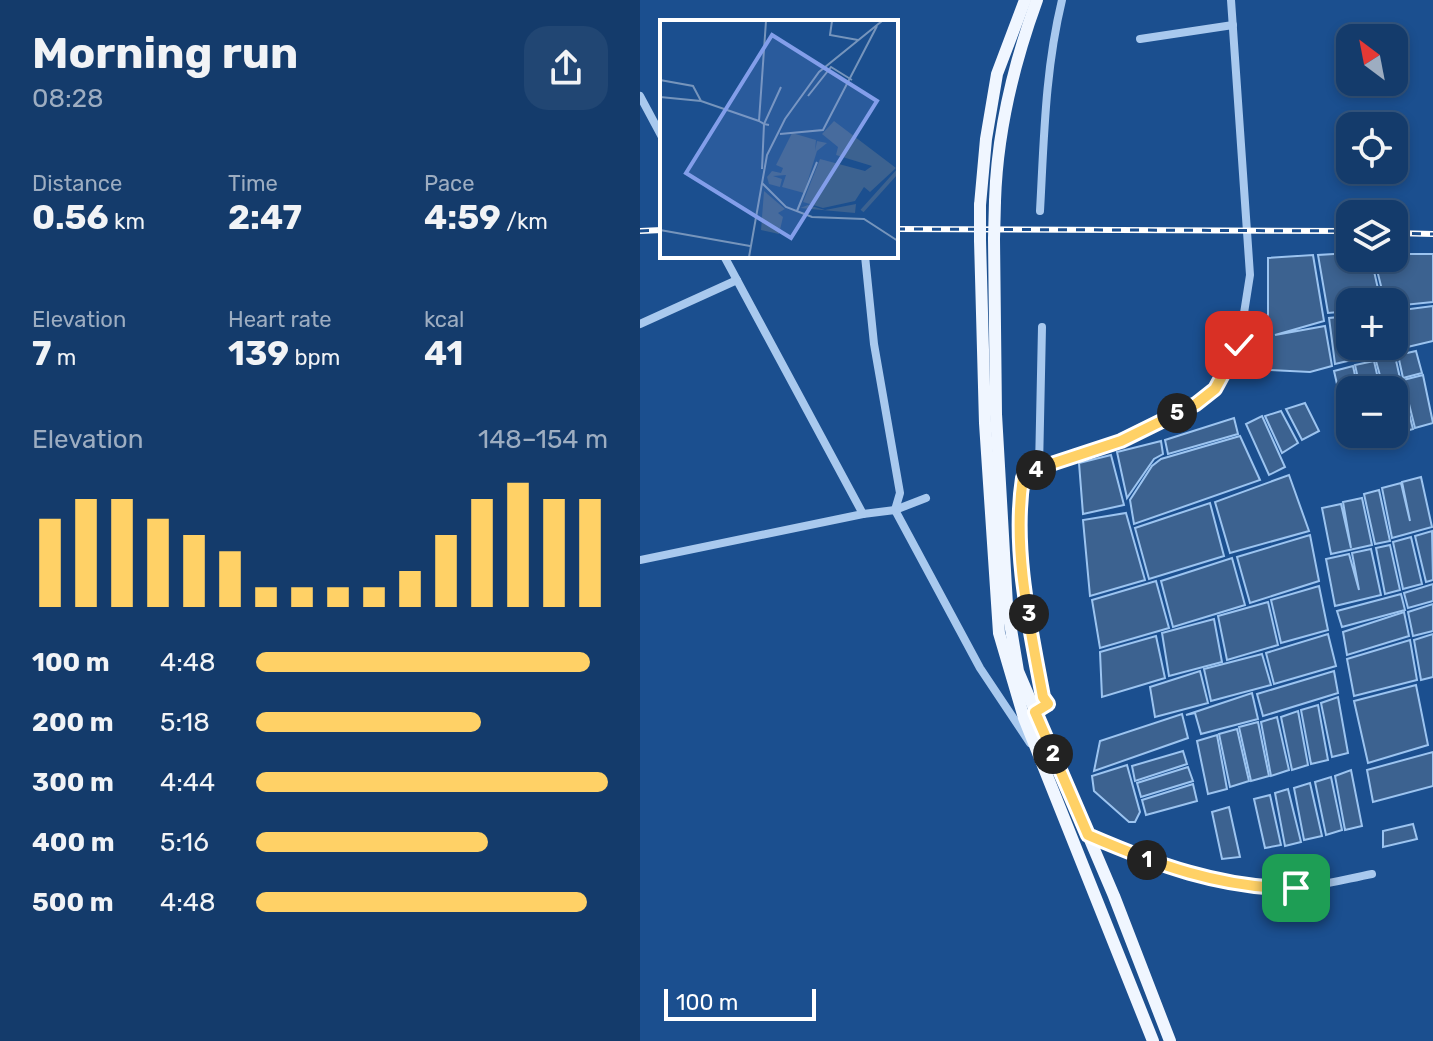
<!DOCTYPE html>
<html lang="en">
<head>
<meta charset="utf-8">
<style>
  :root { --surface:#143b6b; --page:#214673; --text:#f1f3f6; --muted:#9dadc1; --line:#33557e; --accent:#ffd166 }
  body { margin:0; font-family:Rubik,sans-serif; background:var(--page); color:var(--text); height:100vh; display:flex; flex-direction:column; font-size:30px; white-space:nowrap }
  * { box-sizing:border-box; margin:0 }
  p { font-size:26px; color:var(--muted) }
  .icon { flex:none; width:44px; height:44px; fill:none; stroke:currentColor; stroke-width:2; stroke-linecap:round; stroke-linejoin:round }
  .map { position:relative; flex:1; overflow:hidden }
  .sheet { display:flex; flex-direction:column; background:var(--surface); width:640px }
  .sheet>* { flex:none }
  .needle { width:52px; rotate:328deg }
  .fabs { position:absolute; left:696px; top:24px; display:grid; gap:16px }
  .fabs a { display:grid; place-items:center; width:72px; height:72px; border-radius:16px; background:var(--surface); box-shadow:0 4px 12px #0003,0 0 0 2px var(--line); font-size:40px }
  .scale { position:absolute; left:24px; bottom:20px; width:152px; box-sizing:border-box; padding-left:8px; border:4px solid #fff; border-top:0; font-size:22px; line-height:28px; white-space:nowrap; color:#fff; -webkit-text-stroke:6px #1b4f8f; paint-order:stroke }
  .pin { position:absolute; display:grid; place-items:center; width:68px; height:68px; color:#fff; margin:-34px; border-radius:16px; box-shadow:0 4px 12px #0006 }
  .km { position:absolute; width:40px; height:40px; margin:-20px; border-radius:50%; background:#222; color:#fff; font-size:22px; line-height:40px; text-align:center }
  .round { display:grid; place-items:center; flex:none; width:84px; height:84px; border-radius:24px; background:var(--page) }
  .headline { display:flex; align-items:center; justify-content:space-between; height:136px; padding:0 32px }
  h1 { font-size:44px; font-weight:700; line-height:60px }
  .metrics { display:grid; grid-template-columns:repeat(3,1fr); gap:12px; height:136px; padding:8px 32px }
  .metrics div { display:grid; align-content:center }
  .metrics b { font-size:34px; font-weight:700 }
  .metrics small { font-size:22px; font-weight:400 }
  .metrics p { font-size:22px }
  .chart { height:224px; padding:16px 32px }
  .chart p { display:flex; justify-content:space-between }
  .chart svg { width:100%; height:144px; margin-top:8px; stroke:var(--accent); stroke-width:6 }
  ul { padding:0 32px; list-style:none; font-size:26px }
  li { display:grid; grid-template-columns:128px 96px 1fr; align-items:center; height:60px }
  li i { height:20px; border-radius:10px; background:var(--accent) }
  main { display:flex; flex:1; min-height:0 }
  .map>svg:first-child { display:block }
  .water { fill:#3c6290; stroke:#9cc4f0; stroke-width:2 }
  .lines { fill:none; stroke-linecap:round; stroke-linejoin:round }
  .street { stroke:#a9c9ee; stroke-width:8 }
  .primary { stroke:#f0f6ff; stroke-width:12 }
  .rail-casing { stroke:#fff; stroke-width:6 }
  .rail { stroke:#1b4f8f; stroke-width:3; stroke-dasharray:9; stroke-linecap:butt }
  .primary-bridge { stroke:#f0f6ff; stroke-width:12 }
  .route-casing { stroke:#fff; stroke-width:16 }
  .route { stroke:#ffd166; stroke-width:10 }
  .inset-river { fill:none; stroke:#3c6290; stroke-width:4 }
  .inset-road { fill:none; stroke:#7695bc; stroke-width:2 }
  .view { fill:#839eea; fill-opacity:0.15; stroke:#839eea; stroke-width:4 }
  .inset-edge { fill:none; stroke:#fff; stroke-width:4 }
</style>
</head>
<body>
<main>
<section class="sheet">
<div class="headline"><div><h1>Morning run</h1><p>08:28</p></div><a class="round"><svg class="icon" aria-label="share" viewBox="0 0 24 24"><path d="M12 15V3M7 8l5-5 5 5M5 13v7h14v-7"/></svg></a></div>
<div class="metrics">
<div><p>Distance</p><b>0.56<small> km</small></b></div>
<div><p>Time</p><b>2:47</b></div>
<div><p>Pace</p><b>4:59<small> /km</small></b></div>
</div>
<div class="metrics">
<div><p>Elevation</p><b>7<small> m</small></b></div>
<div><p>Heart rate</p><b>139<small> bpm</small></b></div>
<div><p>kcal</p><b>41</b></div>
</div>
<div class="chart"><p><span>Elevation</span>148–154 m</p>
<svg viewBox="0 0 160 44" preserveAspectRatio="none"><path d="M5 44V17M15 44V11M25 44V11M35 44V17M45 44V22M55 44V27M65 44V38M75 44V38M85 44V38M95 44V38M105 44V33M115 44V22M125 44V11M135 44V6M145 44V11M155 44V11"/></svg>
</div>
<ul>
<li><b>100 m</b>4:48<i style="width:95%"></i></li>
<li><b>200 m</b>5:18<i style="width:64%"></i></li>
<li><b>300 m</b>4:44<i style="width:100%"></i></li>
<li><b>400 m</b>5:16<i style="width:66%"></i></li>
<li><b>500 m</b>4:48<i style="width:94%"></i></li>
</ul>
</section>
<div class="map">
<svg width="793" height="1041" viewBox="0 0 793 1041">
  <rect width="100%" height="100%" fill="#1b4f8f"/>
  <g class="water">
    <path d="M710,253V258H731L741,302H710V311L688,313L678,255Z"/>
    <path d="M754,254H793V302L754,306V302H745L734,258H754Z"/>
    <path d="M673,255L684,321L635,335L685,326L692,366L670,372L611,369L621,347L628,314V258Z"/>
    <path d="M793,306V341L759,349L754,311Z"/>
    <path d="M710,316V346H753L754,350L695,364L689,318Z"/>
    <path d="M776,351L782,373L763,378L758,355Z"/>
    <path d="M755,356L760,378L742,383L736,361Z"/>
    <path d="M734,361L739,383L720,388L715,365Z"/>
    <path d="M713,366L718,389L699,393L694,371Z"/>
    <path d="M783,375L793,423L775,428L763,380Z"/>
    <path d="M761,382L773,429L755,434L754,390H744L743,386Z"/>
    <path d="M665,403L679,431L662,440L646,409Z"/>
    <path d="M641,411L658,443L642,453L625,416Z"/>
    <path d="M622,416L645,467L629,475L606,424Z"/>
    <path d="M594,418L598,434L528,454L525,440Z"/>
    <path d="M600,436L620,480L494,524L490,500L512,466L521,459Z"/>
    <path d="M521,441L523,454L514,459L487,498L477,452Z"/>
    <path d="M471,455L484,505L443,514L439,463Z"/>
    <path d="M649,475L669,531L590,553L575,502Z"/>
    <path d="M781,477L792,527L752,538L742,488L761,483L770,521L762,482Z"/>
    <path d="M739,490L750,541L735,544L724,494Z"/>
    <path d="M722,498L732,545L691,554L682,508L701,504L711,548L703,502Z"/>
    <path d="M570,503L584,556L509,579L495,528Z"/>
    <path d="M486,513L505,580L450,596L443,520Z"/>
    <path d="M792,531L793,580L786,582L775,536Z"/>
    <path d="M670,535L679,581L610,603L597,557Z"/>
    <path d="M771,537L782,584L763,589L753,542Z"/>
    <path d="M750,545L760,590L745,594L736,548Z"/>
    <path d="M731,549L741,595L695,606L686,559L709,554L719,590L712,553Z"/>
    <path d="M592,558L605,605L533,627L521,581Z"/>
    <path d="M516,581L529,628L460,648L452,600Z"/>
    <path d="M793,584V601L768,608L764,593Z"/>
    <path d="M679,586L688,630L641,643L631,600Z"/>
    <path d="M761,594L765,610L702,627L697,611Z"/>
    <path d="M628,602L638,645L587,660L578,616Z"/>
    <path d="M793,604V631L773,636L768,612Z"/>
    <path d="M764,612L769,636L707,655L703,632Z"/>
    <path d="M574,619L582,662L529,676L522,633Z"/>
    <path d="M688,634L696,666L634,684L626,653Z"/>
    <path d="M793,634V677L781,680L774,640Z"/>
    <path d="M516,636L525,678L462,697L460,652Z"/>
    <path d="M770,640L777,680L714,696L707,659Z"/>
    <path d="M622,654L631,685L571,701L564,669Z"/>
    <path d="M560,671L568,703L515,717L510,687Z"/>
    <path d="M694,671L698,693L623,716L617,694Z"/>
    <path d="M776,685L788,745L728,763L714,701Z"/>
    <path d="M612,693L618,719L561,734L555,713L546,715Z"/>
    <path d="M698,697L708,753L692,757L681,703Z"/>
    <path d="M678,705L688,760L671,764L661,710Z"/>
    <path d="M658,711L668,765L652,770L641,717Z"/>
    <path d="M542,714L548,738L454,771L460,741Z"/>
    <path d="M637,717L649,770L631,776L621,722Z"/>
    <path d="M618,722L629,776L611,781L599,727Z"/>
    <path d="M597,729L609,781L590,787L579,734Z"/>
    <path d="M577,735L587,789L568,794L557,741Z"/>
    <path d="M543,751L547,764L495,781L492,766Z"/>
    <path d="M793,752V786L733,802L727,770Z"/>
    <path d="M487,765L500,812L495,822H489L454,791L452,776Z"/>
    <path d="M548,767L553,781L501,797L497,783Z"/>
    <path d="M711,770L722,826L705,830L695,776Z"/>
    <path d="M691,777L702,830L686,835L675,782Z"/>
    <path d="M670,783L682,836L664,840L654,788Z"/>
    <path d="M553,784L557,801L506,815L502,800Z"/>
    <path d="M648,789L661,842L645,846L635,793Z"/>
    <path d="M630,795L641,845L625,848L614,799Z"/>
    <path d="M589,807L600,857L582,859L572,812Z"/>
    <path d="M773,824L777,839L743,847V831Z"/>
  </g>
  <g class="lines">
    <g class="street">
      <path d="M500,39L593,25"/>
      <path d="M0,96L22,137"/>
      <path d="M400,211C404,139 405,70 422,0"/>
      <path d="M84,256L223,514L255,510L340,668L390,743"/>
      <path d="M225,256L234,344L260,493L255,510"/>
      <path d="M0,324L97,280"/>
      <path d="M399,468L402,327"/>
      <path d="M255,510L286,498"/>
      <path d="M0,560L223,514"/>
      <path d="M392,714L408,704L403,697C390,627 372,549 383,478L399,468L481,441L556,404L575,389L599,345L610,275L591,0"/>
      <path d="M448,835C512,863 580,891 652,888C678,887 706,879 732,874"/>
    </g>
    <g class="primary">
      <path d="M355,201C357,134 374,63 397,0"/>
      <path d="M340,205L346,139L357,74L385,0"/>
      <path d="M354,239L356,414L367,605L378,671L474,896L530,1041"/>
      <path d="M340,240L345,423L359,633L384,718L513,1041"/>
    </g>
    <g class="rail-casing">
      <g id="rail">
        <path d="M256,229L710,231"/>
        <path d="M0,231L22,230"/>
        <path d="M754,233L793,234"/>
      </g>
    </g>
    <use href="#rail" class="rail"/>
    <g class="primary-bridge">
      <path d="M354,239L355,201"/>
      <path d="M340,240V205"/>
    </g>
  </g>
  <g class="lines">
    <g class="route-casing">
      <path id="route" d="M599,345L575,389L556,404L481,441L399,468L383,478C372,549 390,627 403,697L408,704L395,712L448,835C515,864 582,889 656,888"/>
    </g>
    <use href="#route" class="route"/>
  </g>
  <g transform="translate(20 20)">
    <rect width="238" height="238" fill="#1b4f8f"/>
    <path d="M174,101L236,148L210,172L204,167L195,181L163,188L143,182L160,139L205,151L212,146L176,135L178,127L162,114ZM132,113L156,120L155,131L157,121L167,123L157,131L144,173L122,167L126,155L113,156L122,159L120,167L109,164L107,157L112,151L121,153L123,148L116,145ZM104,171L125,189L118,193L123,197L119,214L101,210ZM196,184L195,193L140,188L148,185L165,190Z" fill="#3c6290"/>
    <path class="inset-river" d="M202,191L238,151"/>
    <path class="inset-road" d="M172,1L170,15L198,20M0,60L33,66L41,81M148,76L171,47L192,60M0,77L41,81L99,101M109,105L104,104L121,67M120,114L163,110L217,6M102,149L104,104L99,101L106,1M102,163L126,187L152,197L204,199L238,221M137,191L157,142M0,210L90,226M89,237L107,135L125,99L159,52L222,1"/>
    <path class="view" d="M112,15L217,81L131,218L26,153Z"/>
    <rect width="238" height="238" class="inset-edge"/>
  </g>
</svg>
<div class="fabs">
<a><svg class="needle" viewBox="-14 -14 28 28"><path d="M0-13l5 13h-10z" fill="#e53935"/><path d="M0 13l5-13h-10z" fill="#9dadc1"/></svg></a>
<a><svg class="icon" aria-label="locate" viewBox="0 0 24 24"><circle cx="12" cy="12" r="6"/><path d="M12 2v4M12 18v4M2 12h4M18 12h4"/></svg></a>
<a><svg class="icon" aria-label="layers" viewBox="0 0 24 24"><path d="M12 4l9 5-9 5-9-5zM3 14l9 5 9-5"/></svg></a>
<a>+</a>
<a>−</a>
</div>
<div class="scale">100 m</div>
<div class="pin" style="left:656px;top:888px;background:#1e9e55"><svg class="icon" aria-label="arrive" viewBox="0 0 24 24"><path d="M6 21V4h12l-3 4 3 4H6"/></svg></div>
<div class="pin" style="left:599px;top:345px;background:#d93025"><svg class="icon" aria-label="check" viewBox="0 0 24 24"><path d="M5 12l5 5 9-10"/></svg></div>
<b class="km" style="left:507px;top:860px">1</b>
<b class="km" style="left:413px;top:754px">2</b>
<b class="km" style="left:389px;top:614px">3</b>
<b class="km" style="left:396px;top:470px">4</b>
<b class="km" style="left:537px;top:413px">5</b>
</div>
</main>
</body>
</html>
